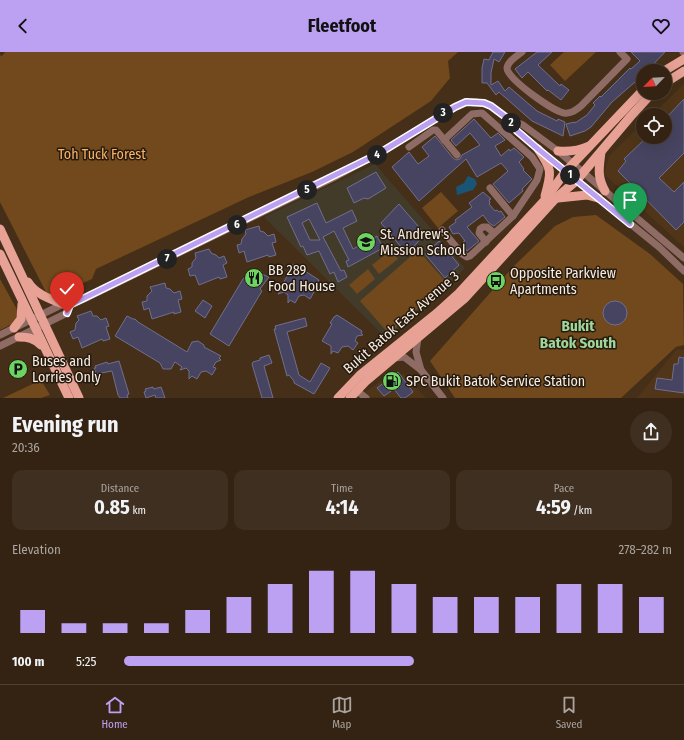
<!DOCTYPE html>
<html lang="en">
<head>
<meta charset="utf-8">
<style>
  :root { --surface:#342312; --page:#3f2f20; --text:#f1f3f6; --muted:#a9a49f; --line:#4e4032; --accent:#bca0f2 }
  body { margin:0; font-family:"Fira Sans Condensed",sans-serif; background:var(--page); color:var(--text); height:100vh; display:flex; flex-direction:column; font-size:15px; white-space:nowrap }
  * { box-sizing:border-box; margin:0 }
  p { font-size:13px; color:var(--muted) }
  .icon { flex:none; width:22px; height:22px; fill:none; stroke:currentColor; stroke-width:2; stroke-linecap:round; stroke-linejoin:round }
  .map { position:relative; height:346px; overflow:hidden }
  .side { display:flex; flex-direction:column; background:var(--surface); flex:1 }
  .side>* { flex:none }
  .needle { width:26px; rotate:245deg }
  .controls { position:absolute; left:636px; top:12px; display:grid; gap:8px }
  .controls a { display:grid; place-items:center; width:36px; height:36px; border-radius:50%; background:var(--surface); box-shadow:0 4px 16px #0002,0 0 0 1px var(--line); font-size:20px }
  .pin { position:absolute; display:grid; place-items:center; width:34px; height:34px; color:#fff; margin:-41px -17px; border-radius:50% 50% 50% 0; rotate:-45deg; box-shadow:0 0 4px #0007 }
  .pin .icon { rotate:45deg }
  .km { position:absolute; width:20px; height:20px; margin:-10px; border-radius:50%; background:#222; color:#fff; font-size:11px; line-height:20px; text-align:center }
  .round { display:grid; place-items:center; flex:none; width:42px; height:42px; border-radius:21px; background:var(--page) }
  .head { display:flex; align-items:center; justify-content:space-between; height:68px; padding:0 12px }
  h1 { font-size:22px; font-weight:700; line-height:30px }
  .metrics { display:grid; grid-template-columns:repeat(3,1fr); gap:6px; height:68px; padding:4px 12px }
  .metrics div { display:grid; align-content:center; border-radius:10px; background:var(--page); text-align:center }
  .metrics b { font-size:20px; font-weight:700 }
  .metrics small { font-size:11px; font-weight:400 }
  .metrics p { font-size:11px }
  .chart { height:112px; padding:8px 12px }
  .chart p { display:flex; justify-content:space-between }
  .chart svg { width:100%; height:72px; margin-top:4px; stroke:var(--accent); stroke-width:6 }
  ul { padding:0 12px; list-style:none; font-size:13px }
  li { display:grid; grid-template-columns:64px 48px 1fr; align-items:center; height:30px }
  li i { height:10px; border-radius:5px; background:var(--accent) }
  header { display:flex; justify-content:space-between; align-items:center; height:52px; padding:0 12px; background:var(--accent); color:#111; font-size:18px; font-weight:700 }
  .menu { display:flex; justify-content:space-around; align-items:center; height:56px; border-top:1px solid var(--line); background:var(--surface); font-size:11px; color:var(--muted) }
  .menu a { display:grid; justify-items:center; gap:2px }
  .menu .on { color:var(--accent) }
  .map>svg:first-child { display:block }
  .built { fill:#503518 }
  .education { fill:#433b2a }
  .green { fill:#71491c }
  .water { fill:#1a5576 }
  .building { fill:#464460; stroke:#716f8e; fill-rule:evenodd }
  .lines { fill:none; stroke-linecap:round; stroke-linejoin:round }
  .minor { stroke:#8e6c65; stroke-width:7 }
  .major { stroke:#e7a195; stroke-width:9 }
  .route-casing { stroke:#fff; stroke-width:8 }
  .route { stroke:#bca0f2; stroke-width:5 }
  .labels { text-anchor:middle; stroke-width:3; stroke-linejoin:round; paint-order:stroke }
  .park-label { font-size:14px; fill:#fdb261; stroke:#241a10 }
  .poi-label { font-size:14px; fill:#faecde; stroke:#241a10; text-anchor:start }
  .street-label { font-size:14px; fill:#faecde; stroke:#241a10 }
  .neighbourhood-label { font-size:15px; font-weight:bold; fill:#a1d699; stroke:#241a10 }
</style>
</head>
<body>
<header><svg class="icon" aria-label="back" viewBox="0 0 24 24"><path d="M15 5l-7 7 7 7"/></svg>Fleetfoot<svg class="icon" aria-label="heart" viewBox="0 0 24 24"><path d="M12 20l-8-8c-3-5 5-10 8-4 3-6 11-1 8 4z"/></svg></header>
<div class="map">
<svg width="684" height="346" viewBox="0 0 684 346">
  <rect width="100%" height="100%" fill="#452f18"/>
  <g class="built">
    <path d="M684,32V195L604,122L609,104L643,71V85H665V63H652Z"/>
    <path d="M677,297L684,298V346H637Z"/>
    <path d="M391,322H403L426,346L358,345Z"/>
  </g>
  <path class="education" d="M375,112L465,216L387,287L264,165Z"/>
  <g class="green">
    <path d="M5,0H458L448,9L450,26L431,49L353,100L312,120L249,145L96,217L92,227L49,246L0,150V3L2,4Z"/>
    <path d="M564,0H596L565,29L550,13Z"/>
    <path d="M441,140L458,159L438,176L422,156Z"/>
    <path d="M596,163L650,202L683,232L684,293L676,295L621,346H455L430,309L512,216L555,174L573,165Z"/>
    <path d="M391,198L398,207L379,222L372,213Z"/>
    <path d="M418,198L447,231L389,282L360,249Z"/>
    <path d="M368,217L375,227L357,242L349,233Z"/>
    <path d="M0,227L20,263L18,269L0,278Z"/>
    <path d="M41,328L50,343L41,346H3Z"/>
  </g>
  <path class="water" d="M468,124L475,127L477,132L473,138L457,143L456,135L464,131Z"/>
  <g class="building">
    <path d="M493,0H505L499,10L494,7L491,21V33L498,29L505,39L509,35L537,59L557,69L558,67L565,70L563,84L532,69L499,40L496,43L487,31H482V16L484,7L489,8Z"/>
    <path d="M537,0H552L538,13L560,34L561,32L569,38L561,48L548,38L547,39L528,20L522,26L515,17Z"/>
    <path d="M631,0H665L647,19H643V23L612,50L591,75L585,79L570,84L566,72L575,70V71L587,63L595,53L593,51L600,44L601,45L630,16L631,17L640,9Z"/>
    <path d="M684,47V101L659,126L674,140L684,130V170L676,178L618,119L626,109L624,107L647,85H665V67Z"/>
    <path d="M474,67L491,86L498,81L505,88L495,94L501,104L509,97L510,99L514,96L524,105L519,110L524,117L523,118L532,127L522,137L523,139L509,151L493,132L508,119L501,111L477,125L466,107L419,149L392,115L409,100L418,112L429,104L422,95L435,84L453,106L456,108L460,107L462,103L480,93L470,81L456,94L451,88Z"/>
    <path d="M376,120L386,136L368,147L364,146L354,151L347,136Z"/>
    <path d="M483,140L491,147L489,148L490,151L489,152L495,159L497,158L499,160L501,159L505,165L494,174L489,171L483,163L467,175L479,189L467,199L464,194L466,193L463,190L465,189L459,181L453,182L449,175L456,170L455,168L472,155L469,151Z"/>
    <path d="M317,151L326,171L352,158L357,169L343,176L353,197L377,184L383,196L348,215L346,209L349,208L334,179L323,185L341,219L344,218L347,225L338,230L334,220L330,222L319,199L307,203L303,194L301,195L287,165ZM309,167L320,188H310L302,171Z"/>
    <path d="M399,152L425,182L407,202L381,171Z"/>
    <path d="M259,174L260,179L264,180L268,184L274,182L276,190L272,191L276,203L269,205L268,203L247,210L244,199L239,201L237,193L241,192L242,187L246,182L245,178Z"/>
    <path d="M439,189L459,213L445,226L425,202Z"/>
    <path d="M209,197L211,201L216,203L219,206L224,204L227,211L223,213L227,225L220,227L219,225L199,233L195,223L190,224L188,217L192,215V211L196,206L195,201Z"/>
    <path d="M294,212L319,228L318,230L319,232L314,234L312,238L314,240L310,247L304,243L299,244L295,251L290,248L288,251V243L284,240L278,242L280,239L279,238L289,221L287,220L291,214Z"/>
    <path d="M259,221L269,225L260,237L262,239L229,294L210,282L243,227L246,224Z"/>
    <path d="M165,231L166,236L170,237L174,241L180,239L182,247L178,248L181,260L174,262V260L152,267L149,256L144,258L142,250L147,249V244L152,239L150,235Z"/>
    <path d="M203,248L212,254L205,266L195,259Z"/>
    <circle cx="615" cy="261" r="12"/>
    <path d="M91,259L93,264H97L101,268L106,266L109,274L106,275L110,287L103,289L102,287L82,296L78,285L73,287L70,280L75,278L76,271L79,268L77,264Z"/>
    <path d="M337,263L362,279L361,281L363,283L357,284L355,289L358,291L353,298L348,294L342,295L338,301L333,299L331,302V294L322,289L332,272L330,271L334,265Z"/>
    <path d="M127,264L133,267H135L138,270L187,300L192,290L198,289L204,293V295L221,304L219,306L221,308L216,310L213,315L216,316L215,318L212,323L206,319L201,320L197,327L192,324L189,327V319L186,316L180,318L182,315L175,310L171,317H163L160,311L115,284Z"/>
    <path d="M305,266L307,274L287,280L299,323L310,330L321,311L330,316L314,342L294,331V329L289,323L287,324L274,277H276L275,274Z"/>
    <path d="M269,303L272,311L264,314L273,346H262L252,312L253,310L260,308V306Z"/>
    <path d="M679,305L684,306V341L655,337L657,326L672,328L674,312H678Z"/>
    <path d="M119,309L129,342L127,343L128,346H120L118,343L112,319L96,322L94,316H96L95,314L107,310L108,312Z"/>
    <path d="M398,320L413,340L405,346H401L394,337L384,344L377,336Z"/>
    <path d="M153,335L154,337L161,335L165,346H156L155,343L146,346L144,340L146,339L145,337Z"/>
  </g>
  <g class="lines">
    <g class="minor">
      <path d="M522,0C517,4 508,9 507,16C507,27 553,59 564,61C571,62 576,58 581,54L627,7L620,0"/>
      <path d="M683,0L684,1"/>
      <path d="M509,67L523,73L558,99L684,206"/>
      <path d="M409,95L433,78H436L457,103"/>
      <path d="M490,136L513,164"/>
      <path d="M442,178L462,202L467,205L470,204L513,164L537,128L540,117L532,105L482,61L472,62L444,88"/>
      <path d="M486,190L479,181L480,177L483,175H487L494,181"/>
      <path d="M0,283L63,252L70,253L84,247L337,124L378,102L455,55L466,50H477L491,54L507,66L517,79L538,97L659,195L684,219"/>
      <path d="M418,286L416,300L421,318"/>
      <path d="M0,294L67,261L70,253"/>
      <path d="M394,306L404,305L421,318L443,346"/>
      <path d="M361,342L366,346"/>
    </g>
    <g class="major">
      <path d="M664,19L684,7"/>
      <path d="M665,31L684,19"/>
      <path d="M538,97C552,117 552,120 545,144"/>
      <path d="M558,99C569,100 578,99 589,94"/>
      <path d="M601,100C599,116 597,125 605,139"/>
      <path d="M558,146L587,143L598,146"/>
      <path d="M0,177L79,346"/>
      <path d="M0,202L69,346"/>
      <path d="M28,230C35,242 50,247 63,252"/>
      <path d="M14,276L21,267L22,252"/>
      <path d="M19,285C28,285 34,286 41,293"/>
      <path d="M338,346L360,323L437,261L459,241L544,149L566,119L643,38"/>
      <path d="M350,346L366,329L465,246L556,146L576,129L631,64L652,41"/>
    </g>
  </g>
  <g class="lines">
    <g class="route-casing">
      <path id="route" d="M67,261L70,253L378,102L455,55L466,50L484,51L491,54L507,66L517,79L538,97L630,172"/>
    </g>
    <use href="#route" class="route"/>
  </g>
  <defs>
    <g id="school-disc" transform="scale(1)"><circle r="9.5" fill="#6dd361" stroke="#241a10"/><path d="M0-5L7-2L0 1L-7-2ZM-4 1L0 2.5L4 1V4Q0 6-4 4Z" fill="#111"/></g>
    <g id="restaurant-disc" transform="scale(1)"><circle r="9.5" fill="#6dd361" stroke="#241a10"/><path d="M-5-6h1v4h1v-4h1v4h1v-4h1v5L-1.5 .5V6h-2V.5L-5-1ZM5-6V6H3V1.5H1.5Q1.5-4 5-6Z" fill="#111"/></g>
    <g id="bus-disc" transform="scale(1)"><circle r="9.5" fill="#6dd361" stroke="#241a10"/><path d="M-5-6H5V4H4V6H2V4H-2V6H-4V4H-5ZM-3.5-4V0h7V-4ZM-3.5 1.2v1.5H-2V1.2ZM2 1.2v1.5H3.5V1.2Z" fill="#111"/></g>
    <g id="parking-disc" transform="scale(1)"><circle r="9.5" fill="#6dd361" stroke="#241a10"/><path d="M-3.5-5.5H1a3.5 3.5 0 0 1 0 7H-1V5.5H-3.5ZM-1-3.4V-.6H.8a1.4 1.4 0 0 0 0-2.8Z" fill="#111"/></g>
    <g id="fuel-disc" transform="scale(1)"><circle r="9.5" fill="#6dd361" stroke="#241a10"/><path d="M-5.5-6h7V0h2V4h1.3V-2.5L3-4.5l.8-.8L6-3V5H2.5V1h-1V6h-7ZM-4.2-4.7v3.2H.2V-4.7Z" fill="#111"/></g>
  </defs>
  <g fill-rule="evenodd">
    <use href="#school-disc" x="366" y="190"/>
    <use href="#restaurant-disc" x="254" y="226"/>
    <use href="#bus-disc" x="496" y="229"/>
    <use href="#parking-disc" x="18" y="317"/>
    <use href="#fuel-disc" x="392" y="329"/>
  </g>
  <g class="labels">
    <g class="park-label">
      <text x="102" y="107">Toh Tuck Forest</text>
    </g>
    <g class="poi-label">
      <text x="380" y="187">St. Andrew's<tspan x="380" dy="16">Mission School</tspan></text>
      <text x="268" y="223">BB 289<tspan x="268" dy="16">Food House</tspan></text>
      <text x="510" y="226">Opposite Parkview<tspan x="510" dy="16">Apartments</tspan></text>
      <text x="32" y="314">Buses and<tspan x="32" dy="16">Lorries Only</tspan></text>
      <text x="406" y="334">SPC Bukit Batok Service Station</text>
    </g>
    <g class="street-label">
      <text transform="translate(401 270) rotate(-41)" y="5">Bukit Batok East Avenue 3</text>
    </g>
    <g class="neighbourhood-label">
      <text x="578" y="279">Bukit<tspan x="578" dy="17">Batok South</tspan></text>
    </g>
  </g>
</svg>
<div class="controls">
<a><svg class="needle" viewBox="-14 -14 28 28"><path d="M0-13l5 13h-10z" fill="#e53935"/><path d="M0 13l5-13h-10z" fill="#a9a49f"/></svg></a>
<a><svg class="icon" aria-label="locate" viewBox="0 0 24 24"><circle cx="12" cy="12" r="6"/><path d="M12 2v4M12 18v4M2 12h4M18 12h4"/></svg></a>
</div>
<div class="pin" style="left:630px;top:172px;background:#1e9e55"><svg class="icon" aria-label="arrive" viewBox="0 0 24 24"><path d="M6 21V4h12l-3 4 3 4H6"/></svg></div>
<div class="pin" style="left:67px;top:261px;background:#d93025"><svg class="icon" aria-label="check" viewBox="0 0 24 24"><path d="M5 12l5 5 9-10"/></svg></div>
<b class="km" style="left:570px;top:123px">1</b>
<b class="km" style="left:511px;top:71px">2</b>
<b class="km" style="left:443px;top:61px">3</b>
<b class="km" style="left:377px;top:103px">4</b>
<b class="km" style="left:307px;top:138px">5</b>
<b class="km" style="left:237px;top:173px">6</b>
<b class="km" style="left:167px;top:207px">7</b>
</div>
<section class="side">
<div class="head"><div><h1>Evening run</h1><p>20:36</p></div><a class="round"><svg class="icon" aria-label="share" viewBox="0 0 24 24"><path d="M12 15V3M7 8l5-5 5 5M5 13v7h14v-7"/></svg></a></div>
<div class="metrics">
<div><p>Distance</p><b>0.85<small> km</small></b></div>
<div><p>Time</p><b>4:14</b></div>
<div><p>Pace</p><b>4:59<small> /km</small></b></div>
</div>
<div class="chart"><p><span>Elevation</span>278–282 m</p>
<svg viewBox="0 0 160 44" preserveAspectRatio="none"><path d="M5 44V30M15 44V38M25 44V38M35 44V38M45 44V30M55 44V22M65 44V14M75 44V6M85 44V6M95 44V14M105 44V22M115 44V22M125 44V22M135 44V14M145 44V14M155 44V22"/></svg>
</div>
<ul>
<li><b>100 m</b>5:25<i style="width:53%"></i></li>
</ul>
</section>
<nav class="menu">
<a class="on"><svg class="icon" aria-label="home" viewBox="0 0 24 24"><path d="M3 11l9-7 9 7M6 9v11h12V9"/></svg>Home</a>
<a><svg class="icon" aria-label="map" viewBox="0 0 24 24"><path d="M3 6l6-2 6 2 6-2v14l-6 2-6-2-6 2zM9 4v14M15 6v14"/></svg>Map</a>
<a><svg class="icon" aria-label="saved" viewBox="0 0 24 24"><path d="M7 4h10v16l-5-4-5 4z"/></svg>Saved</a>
</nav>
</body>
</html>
